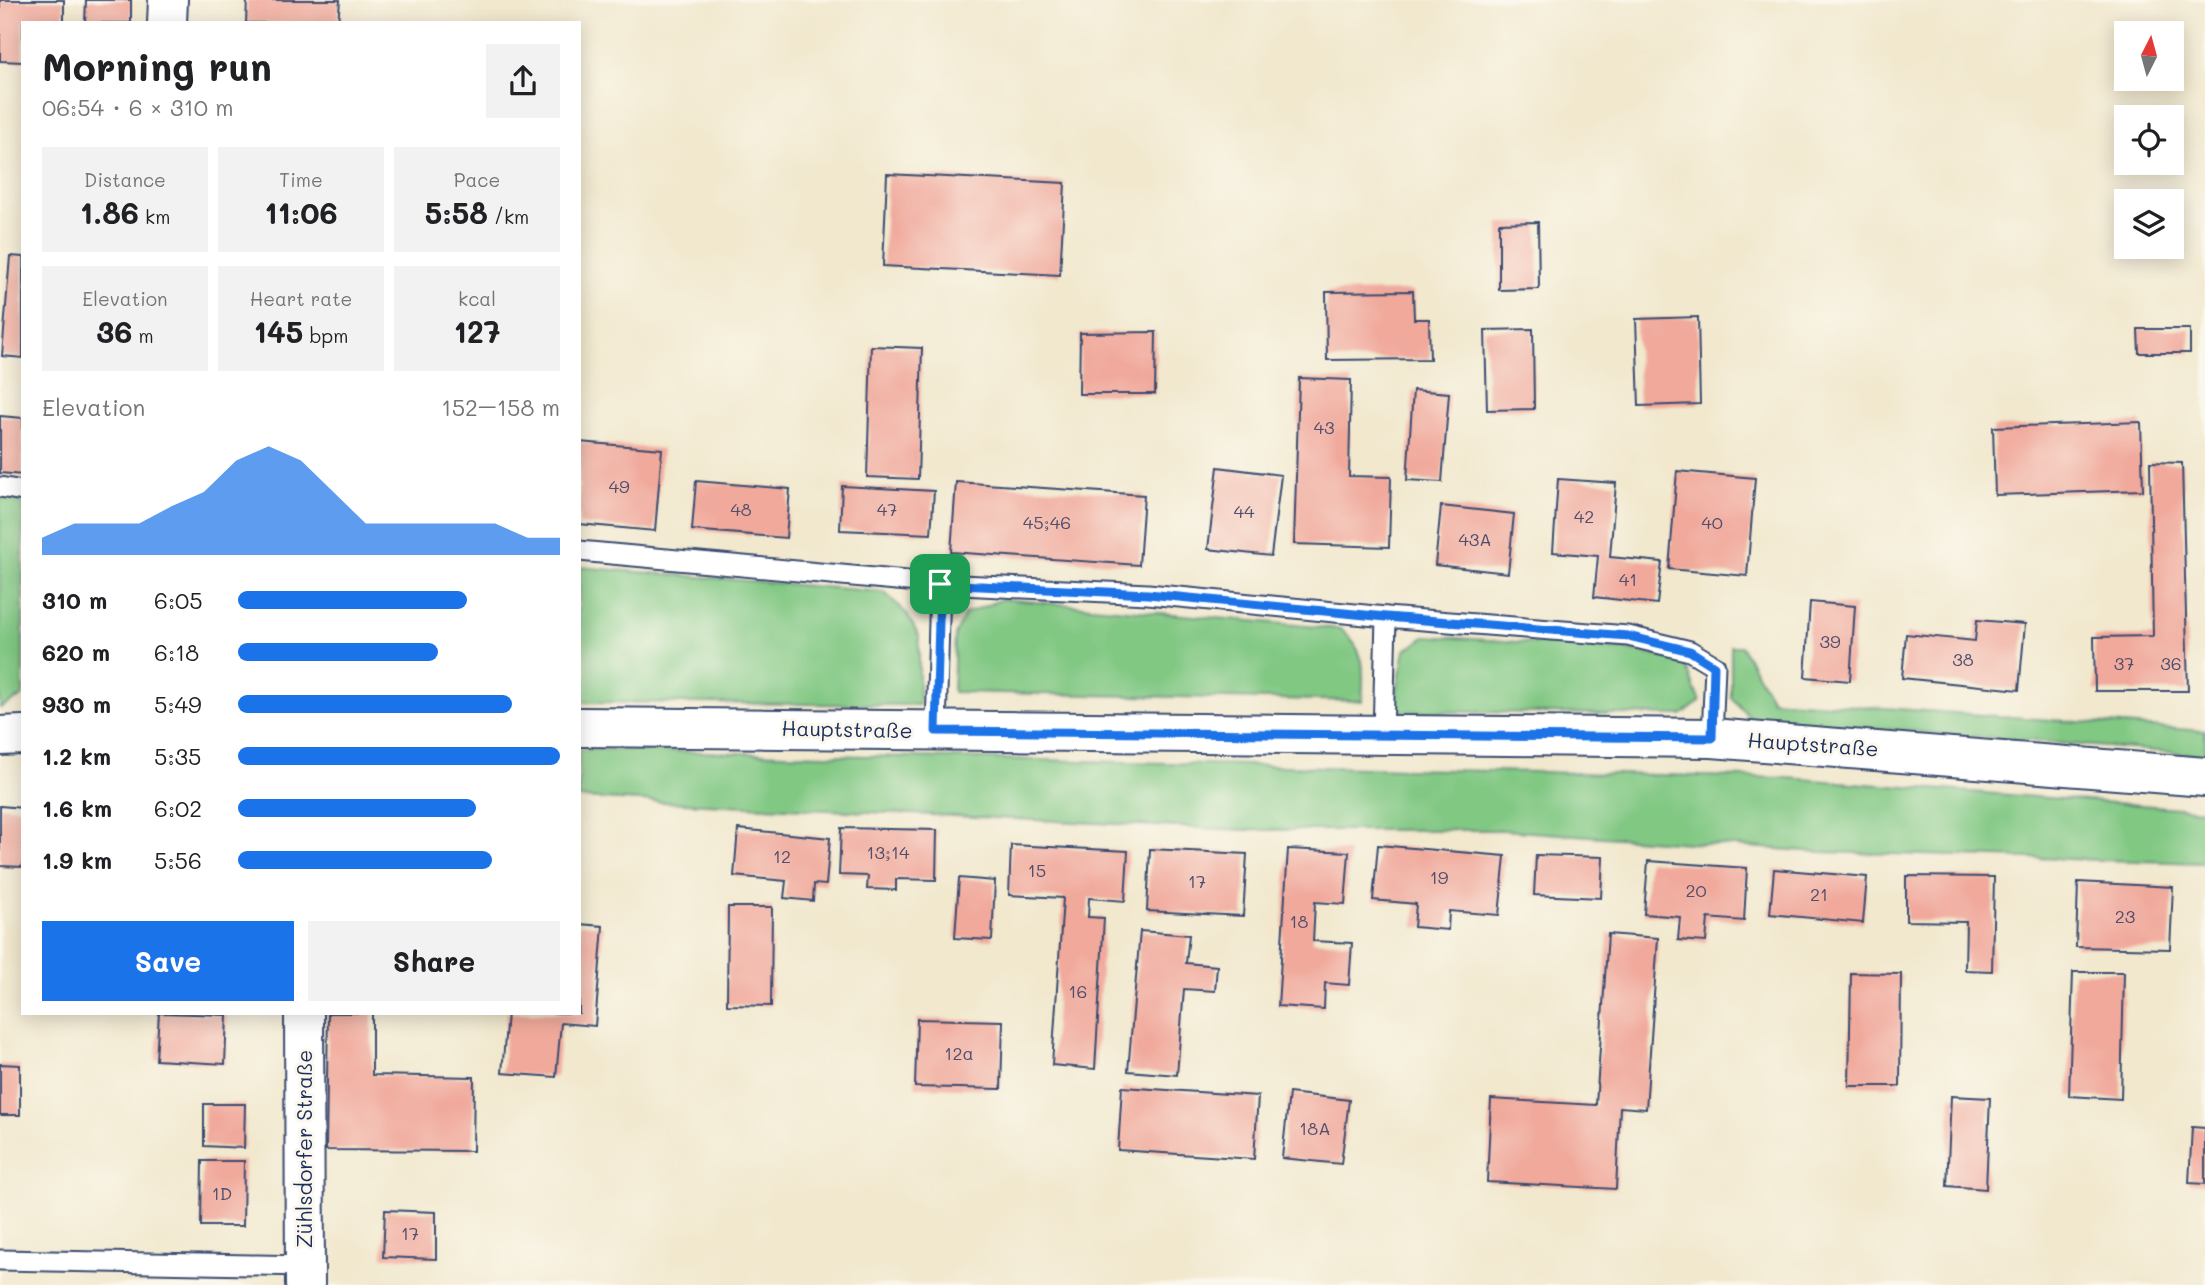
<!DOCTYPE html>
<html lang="en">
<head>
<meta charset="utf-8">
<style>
  :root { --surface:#fff; --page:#f2f2f2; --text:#202124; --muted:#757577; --accent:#1a73e8 }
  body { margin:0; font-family:Mali,sans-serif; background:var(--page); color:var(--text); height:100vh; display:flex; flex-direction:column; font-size:26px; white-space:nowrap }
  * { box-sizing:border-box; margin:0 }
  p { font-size:23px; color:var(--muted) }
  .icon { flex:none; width:38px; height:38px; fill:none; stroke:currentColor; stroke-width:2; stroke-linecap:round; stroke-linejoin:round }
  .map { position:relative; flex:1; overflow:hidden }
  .details { position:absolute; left:21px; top:21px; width:560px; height:994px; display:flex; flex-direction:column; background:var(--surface); border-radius:0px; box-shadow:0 4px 18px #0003 }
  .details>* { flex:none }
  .needle { width:46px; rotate:6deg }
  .buttons { position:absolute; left:2114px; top:21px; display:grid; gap:14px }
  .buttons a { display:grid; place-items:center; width:70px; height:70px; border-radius:0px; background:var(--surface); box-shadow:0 4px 18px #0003; font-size:35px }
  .pin { position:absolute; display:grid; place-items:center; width:60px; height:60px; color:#fff; margin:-30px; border-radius:14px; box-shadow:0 4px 10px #0006 }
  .round { display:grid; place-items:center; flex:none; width:74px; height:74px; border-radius:0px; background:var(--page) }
  .head { display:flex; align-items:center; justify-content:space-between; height:119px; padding:0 21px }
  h1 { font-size:38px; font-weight:700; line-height:52px }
  .metrics { display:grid; grid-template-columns:repeat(3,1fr); gap:10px; height:119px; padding:7px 21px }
  .metrics div { display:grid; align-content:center; border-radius:0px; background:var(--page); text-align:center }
  .metrics b { font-size:30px; font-weight:700 }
  .metrics small { font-size:19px; font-weight:400 }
  .metrics p { font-size:19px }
  .chart { height:196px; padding:14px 21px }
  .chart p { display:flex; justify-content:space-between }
  .chart svg { width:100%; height:126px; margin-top:7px; fill:var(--accent); opacity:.7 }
  .primary-button { display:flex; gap:14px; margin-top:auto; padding:14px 21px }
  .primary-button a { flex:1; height:80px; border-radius:0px; background:var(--accent); color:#fff; font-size:28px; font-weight:700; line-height:80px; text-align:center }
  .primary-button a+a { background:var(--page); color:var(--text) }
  ul { padding:0 21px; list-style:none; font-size:23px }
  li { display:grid; grid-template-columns:112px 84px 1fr; align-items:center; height:52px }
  li i { height:18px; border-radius:9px; background:var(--accent) }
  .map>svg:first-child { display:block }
  .green { fill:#81c883; stroke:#4e7c70; stroke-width:2 }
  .building { fill:#f0a99b }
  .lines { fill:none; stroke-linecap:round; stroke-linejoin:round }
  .lane-casing { stroke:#3b4b6f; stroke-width:23 }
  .street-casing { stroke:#3b4b6f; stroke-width:42 }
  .secondary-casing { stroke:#3b4b6f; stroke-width:42 }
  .primary-casing { stroke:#3b4b6f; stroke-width:42 }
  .lane { stroke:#fff; stroke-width:19 }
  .street { stroke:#fff; stroke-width:38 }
  .secondary { stroke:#fff; stroke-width:38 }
  .primary { stroke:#fff; stroke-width:38 }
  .route-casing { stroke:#fff; stroke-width:14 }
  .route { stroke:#1a73e8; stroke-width:9 }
  .labels { text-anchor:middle; stroke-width:6; stroke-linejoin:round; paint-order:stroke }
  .number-label { font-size:18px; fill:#504e6d }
  .street-label { font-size:21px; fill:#1b2f5e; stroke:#fbf7ec }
</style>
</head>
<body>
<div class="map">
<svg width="2205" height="1285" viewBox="0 0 2205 1285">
  <rect width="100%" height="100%" fill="#fbf7ec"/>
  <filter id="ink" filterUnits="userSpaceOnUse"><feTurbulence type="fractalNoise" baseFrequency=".0143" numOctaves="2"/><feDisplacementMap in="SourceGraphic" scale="14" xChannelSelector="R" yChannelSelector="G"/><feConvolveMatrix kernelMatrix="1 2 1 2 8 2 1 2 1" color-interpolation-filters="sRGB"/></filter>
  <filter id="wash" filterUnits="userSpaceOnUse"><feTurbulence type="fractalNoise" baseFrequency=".00686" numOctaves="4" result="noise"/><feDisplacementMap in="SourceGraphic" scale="28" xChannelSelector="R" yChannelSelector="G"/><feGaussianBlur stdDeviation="1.57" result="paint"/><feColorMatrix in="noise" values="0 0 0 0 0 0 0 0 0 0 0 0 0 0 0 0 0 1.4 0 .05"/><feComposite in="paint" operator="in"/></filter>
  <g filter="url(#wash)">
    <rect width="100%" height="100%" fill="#f1e8ce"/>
    <g class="green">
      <path d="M0,497L23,502V696L0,708Z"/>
      <path d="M579,567L884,592L907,614L919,636V705L579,702Z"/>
      <path d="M1002,599L1341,629C1367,652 1364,669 1362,701L953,692L955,635L965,614Z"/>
      <path d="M1427,636L1625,649L1684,662L1700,702L1681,715L1393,711L1405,650Z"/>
      <path d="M1731,646H1741L1772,700L2205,731V755L1750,718L1731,697Z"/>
      <path d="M579,749L1787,778L2205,810V863L1820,852L1502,830H1242L579,798Z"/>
    </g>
    <g id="blocks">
      <g class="building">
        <path d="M0,0H64V23H23V62L0,61Z"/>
        <path d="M86,0H131V23H85Z"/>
        <path d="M247,0H340L338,23H246Z"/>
        <path d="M887,174L1065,183L1060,275L883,266Z"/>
        <path d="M1538,222L1539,289L1499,290V223Z"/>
        <path d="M10,256L23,257V358L2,356Z"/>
        <path d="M1413,291L1414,319H1429L1430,359L1327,360L1326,292Z"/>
        <path d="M1698,317L1700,404L1639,406L1636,319Z"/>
        <path d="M1533,329L1534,409L1487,410L1485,330Z"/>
        <path d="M2138,329H2190V353H2139Z"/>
        <path d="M1156,332L1155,394H1079L1080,333Z"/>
        <path d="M871,346L922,348L918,479L867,477Z"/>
        <path d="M1299,378L1351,380L1349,476L1391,477L1389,547L1294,544Z"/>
        <path d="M1413,390L1449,393L1442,482L1407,480Z"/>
        <path d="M0,416L23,418V475L0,473Z"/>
        <path d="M2141,422L2143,490L1995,495L1993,427Z"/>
        <path d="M579,442L662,449L655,531L579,524Z"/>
        <path d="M2150,462L2182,463L2188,691H2095L2094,637L2153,636Z"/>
        <path d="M1218,467L1281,475L1271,556L1208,549Z"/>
        <path d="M1677,471L1755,478L1747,576L1669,569Z"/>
        <path d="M1558,479L1616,483L1610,557L1662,562L1657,604L1594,597L1598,556L1553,552Z"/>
        <path d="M696,481L790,489L786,538L692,530Z"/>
        <path d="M956,482L1144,495L1139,565L951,552Z"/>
        <path d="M842,486L934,491L931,534L840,530Z"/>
        <path d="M1441,506L1514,514L1508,573L1435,565Z"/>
        <path d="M1810,602L1855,606L1850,681L1805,677Z"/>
        <path d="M1977,620L2025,624L2019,690L1902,678L1906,634L1975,641Z"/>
        <path d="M0,806L23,808V867L0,866Z"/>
        <path d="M841,828L937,830L936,880L896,879V890L867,889L868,876L839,875Z"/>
        <path d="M738,829L830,838L826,885L814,884L813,901L784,898L786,881L734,876Z"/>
        <path d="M1011,845L1128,851L1125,901L1089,898L1088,917L1104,918L1095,1069L1052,1065L1063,898L1009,895Z"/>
        <path d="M1378,845L1505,856L1499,915L1449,911L1448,930L1414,927L1416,904L1373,900Z"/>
        <path d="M1150,849L1247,854L1243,916L1147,911Z"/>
        <path d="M1288,849L1349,852L1345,904L1315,902L1313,941L1352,943L1349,985L1325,983L1324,1009L1278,1006Z"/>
        <path d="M1536,855L1603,857L1601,898L1534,895Z"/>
        <path d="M1648,861L1747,868L1744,921L1708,918L1706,942L1678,940L1680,917L1644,914Z"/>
        <path d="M1774,869L1867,877L1863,923L1770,914Z"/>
        <path d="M1906,876L1994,877L1992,971L1965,970L1966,922L1906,921Z"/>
        <path d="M959,878L995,881L992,940L955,938Z"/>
        <path d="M2078,882L2173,887L2170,949L2076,947Z"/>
        <path d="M728,907H772L771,1006L727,1005Z"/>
        <path d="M579,924L603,926L595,1026L561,1023L556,1077L502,1073L507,1013H579Z"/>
        <path d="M1140,931L1189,935L1186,963L1217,966L1215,991L1184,989L1177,1075L1128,1071Z"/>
        <path d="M1608,934L1658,938L1646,1109L1620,1107L1616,1189L1487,1182L1491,1099L1596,1105Z"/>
        <path d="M2073,972H2124L2121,1099L2069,1096Z"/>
        <path d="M1851,973L1901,974L1900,1086H1849Z"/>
        <path d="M159,1013L227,1015L225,1064L156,1060Z"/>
        <path d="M328,1013H372V1075L474,1077L473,1151L326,1150Z"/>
        <path d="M917,1019L1003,1021L1001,1089L915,1087Z"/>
        <path d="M0,1064L20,1065V1115H0Z"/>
        <path d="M1122,1087L1258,1096L1254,1159L1118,1150Z"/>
        <path d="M1289,1093L1349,1100L1341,1164L1282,1158Z"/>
        <path d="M1951,1096L1990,1098L1986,1189L1947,1186Z"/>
        <path d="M204,1104H245L244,1148L204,1146Z"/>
        <path d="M2192,1127L2205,1128V1184L2189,1183Z"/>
        <path d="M202,1161H244L243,1226H201Z"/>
        <path d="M385,1210L436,1212V1259L383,1257Z"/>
      </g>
    </g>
  </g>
  <g filter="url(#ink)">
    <use href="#blocks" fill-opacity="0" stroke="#3b4b6f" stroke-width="2"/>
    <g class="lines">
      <g class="lane-casing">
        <g id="lane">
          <path d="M0,487L23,491"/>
          <path d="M579,551L940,584L1148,594L1386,617L1628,636L1690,651L1715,666L1712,738"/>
          <path d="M936,731L940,584"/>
          <path d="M1383,735L1386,617"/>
          <path d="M0,1260L305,1266"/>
        </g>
      </g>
      <g class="street-casing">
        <path id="street" d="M304,1013L305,1285"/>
      </g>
      <g class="secondary-casing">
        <path id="secondary" d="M167,23L168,0"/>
      </g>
      <g class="primary-casing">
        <g id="primary">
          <path d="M579,727L1712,738L2205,777"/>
          <path d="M0,736L23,735"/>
        </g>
      </g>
      <use href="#lane" class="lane"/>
      <use href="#street" class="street"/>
      <use href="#secondary" class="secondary"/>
      <use href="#primary" class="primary"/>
    </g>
  </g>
  <g class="lines" filter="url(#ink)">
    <g class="route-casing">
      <path id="route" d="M940,584L1148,594L1386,617L1628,636L1690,651L1714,666L1712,738L936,731Z"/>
    </g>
    <use href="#route" class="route"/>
  </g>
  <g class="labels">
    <g class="number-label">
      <text x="1324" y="434">43</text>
      <text x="619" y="493">49</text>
      <text x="741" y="516">48</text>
      <text x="887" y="516">47</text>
      <text x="1244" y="518">44</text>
      <text x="1584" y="523">42</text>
      <text x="1047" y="529">45;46</text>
      <text x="1712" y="529">40</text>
      <text x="1475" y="546">43A</text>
      <text x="1628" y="586">41</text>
      <text x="1830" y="648">39</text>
      <text x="1963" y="666">38</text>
      <text x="2124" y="670">37</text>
      <text x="2171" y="670">36</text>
      <text x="888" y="859">13;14</text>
      <text x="782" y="863">12</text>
      <text x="1037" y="877">15</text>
      <text x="1439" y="884">19</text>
      <text x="1197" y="888">17</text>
      <text x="1696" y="897">20</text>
      <text x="1819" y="901">21</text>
      <text x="2125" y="923">23</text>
      <text x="1299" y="928">18</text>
      <text x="1078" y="998">16</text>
      <text x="959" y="1060">12a</text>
      <text x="1315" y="1135">18A</text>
      <text x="222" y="1200">1D</text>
      <text x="410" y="1240">17</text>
    </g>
    <g class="street-label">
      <text transform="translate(847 730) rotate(1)" y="7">Hauptstraße</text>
      <text transform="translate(1813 745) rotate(4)" y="7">Hauptstraße</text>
      <text transform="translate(305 1149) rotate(-90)" y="7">Zühlsdorfer Straße</text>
    </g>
  </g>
</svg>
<div class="buttons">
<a><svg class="needle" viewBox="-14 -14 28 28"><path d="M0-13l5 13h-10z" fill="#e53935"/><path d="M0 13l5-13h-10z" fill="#757577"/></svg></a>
<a><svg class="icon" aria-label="locate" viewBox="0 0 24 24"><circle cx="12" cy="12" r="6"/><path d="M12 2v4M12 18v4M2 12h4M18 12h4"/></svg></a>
<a><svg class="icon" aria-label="layers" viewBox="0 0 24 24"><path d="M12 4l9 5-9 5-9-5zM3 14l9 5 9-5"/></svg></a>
</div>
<div class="pin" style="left:940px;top:584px;background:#1e9e55"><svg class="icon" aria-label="arrive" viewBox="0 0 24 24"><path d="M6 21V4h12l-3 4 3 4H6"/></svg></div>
<section class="details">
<div class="head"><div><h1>Morning run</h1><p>06:54 · 6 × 310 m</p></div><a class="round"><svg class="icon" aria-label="share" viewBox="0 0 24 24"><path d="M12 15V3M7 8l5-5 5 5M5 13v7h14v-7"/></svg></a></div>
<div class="metrics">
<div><p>Distance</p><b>1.86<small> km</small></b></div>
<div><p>Time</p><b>11:06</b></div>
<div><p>Pace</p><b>5:58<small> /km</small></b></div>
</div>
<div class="metrics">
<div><p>Elevation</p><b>36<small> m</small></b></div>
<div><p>Heart rate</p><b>145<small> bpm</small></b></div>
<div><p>kcal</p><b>127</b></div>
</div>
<div class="chart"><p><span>Elevation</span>152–158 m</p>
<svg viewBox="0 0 160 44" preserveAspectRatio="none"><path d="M0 44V38L10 33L20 33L30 33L40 27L50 22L60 11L70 6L80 11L90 22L100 33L110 33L120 33L130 33L140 33L150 38L160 38V44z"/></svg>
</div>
<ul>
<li><b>310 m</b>6:05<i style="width:71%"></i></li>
<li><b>620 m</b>6:18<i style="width:62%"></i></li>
<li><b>930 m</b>5:49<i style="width:85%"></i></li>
<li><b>1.2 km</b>5:35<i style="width:100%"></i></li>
<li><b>1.6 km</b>6:02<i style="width:74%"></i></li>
<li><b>1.9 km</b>5:56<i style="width:79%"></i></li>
</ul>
<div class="primary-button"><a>Save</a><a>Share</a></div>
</section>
</div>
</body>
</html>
